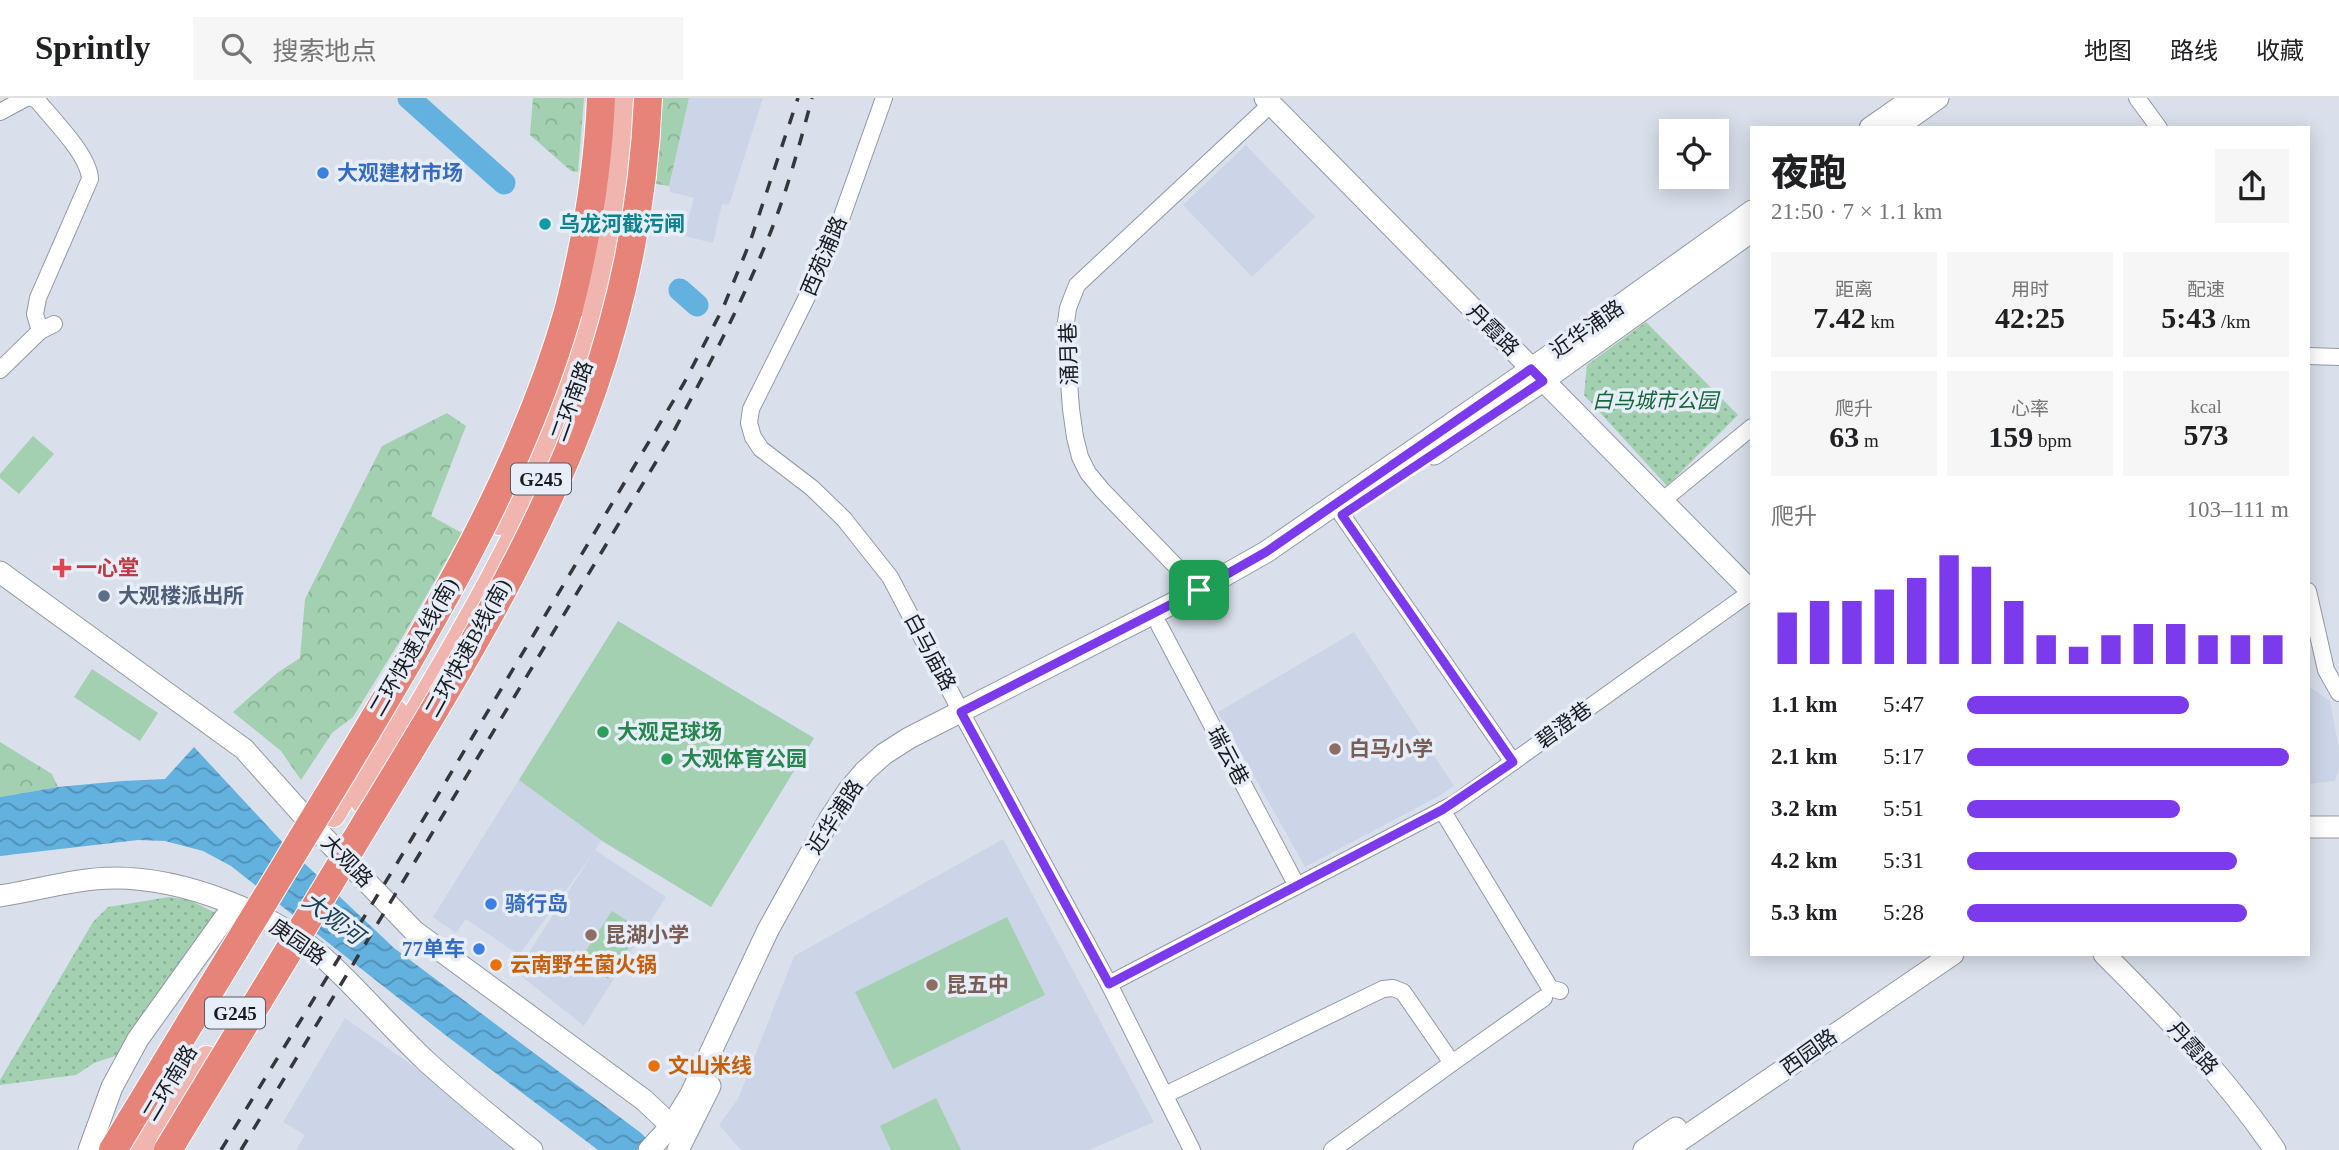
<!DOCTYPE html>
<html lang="zh">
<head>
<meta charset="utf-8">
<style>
  :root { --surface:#fff; --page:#f6f6f6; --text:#202124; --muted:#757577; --line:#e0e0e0; --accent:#7c3aed }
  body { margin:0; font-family:"Times New Roman","Noto Sans SC",serif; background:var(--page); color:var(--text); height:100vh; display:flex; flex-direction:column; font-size:26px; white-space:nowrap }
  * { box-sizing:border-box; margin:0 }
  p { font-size:23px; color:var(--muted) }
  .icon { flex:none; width:38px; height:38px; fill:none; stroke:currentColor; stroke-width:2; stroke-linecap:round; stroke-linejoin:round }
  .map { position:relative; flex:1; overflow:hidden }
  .sheet { position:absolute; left:1750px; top:28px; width:560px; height:830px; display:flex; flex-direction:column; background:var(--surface); border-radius:0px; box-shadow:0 4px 18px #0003 }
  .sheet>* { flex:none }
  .controls { position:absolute; left:1659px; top:21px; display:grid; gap:14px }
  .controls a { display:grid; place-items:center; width:70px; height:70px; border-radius:0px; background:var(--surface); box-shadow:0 4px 18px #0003; font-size:35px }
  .pin { position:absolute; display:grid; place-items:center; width:60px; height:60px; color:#fff; margin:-30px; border-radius:14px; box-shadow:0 4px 10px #0006 }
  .round { display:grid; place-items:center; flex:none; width:74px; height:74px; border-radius:0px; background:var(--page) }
  .overview { display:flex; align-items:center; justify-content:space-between; height:119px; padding:0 21px }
  h1 { font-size:38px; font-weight:800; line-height:52px }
  .metrics { display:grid; grid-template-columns:repeat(3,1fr); gap:10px; height:119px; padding:7px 21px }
  .metrics div { display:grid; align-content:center; border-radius:0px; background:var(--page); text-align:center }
  .metrics b { font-size:30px; font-weight:800 }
  .metrics small { font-size:19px; font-weight:400 }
  .metrics p { font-size:19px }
  .chart { height:196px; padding:14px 21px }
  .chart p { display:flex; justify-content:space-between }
  .chart svg { width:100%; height:126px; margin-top:7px; stroke:var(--accent); stroke-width:6 }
  ul { padding:0 21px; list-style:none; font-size:23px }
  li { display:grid; grid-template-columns:112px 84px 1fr; align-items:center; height:52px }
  li i { height:18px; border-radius:9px; background:var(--accent) }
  header { display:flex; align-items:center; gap:42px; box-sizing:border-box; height:98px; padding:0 35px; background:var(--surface); border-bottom:2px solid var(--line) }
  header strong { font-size:33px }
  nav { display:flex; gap:38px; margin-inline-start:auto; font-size:24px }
  .search { width:490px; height:63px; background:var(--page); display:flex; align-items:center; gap:18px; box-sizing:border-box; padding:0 24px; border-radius:0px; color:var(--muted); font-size:26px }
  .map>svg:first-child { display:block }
  .built { fill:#ccd5e7 }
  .grass { fill:#a2d0b0 }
  .forest { fill:url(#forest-crowns) }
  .park { fill:url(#park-dots) }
  .water { fill:url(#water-waves) }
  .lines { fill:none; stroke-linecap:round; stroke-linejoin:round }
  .river { stroke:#63b1df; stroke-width:23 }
  .street-casing { stroke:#9398a2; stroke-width:18 }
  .secondary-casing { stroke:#9398a2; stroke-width:23 }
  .primary-casing { stroke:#fff; stroke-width:26 }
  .highway-casing { stroke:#fff; stroke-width:30 }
  .street { stroke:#fff; stroke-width:16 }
  .secondary { stroke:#fff; stroke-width:21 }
  .primary { stroke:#f1b5af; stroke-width:24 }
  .highway { stroke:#e7847a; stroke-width:28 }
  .rail { stroke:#35373c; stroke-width:3.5; stroke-dasharray:12 12; stroke-linecap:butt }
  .highway-bridge-casing { stroke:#fff; stroke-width:30; stroke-linecap:butt }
  .highway-bridge { stroke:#e7847a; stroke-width:28 }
  .route-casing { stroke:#fff; stroke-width:14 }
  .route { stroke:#7c3aed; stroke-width:9 }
  .shop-dot { fill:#3f7fe0; stroke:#e7edf9; stroke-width:2.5 }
  .culture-dot { fill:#0f9aa8; stroke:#e7edf9; stroke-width:2.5 }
  .health-dot { fill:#e0444e; stroke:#e7edf9; stroke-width:2.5 }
  .service-dot { fill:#5c6f8a; stroke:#e7edf9; stroke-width:2.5 }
  .leisure-dot { fill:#2e9e5b; stroke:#e7edf9; stroke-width:2.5 }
  .education-dot { fill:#8d6e63; stroke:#e7edf9; stroke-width:2.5 }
  .food-dot { fill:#e8710a; stroke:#e7edf9; stroke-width:2.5 }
  .labels { text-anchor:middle; stroke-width:7; stroke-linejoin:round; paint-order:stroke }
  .shield { fill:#e7edf9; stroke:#575a60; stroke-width:2 }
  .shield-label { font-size:19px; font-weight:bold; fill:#191b1f }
  .shop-label { font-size:21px; font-weight:bold; fill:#366cbe; stroke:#e7edf9; text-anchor:start }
  .culture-label { font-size:21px; font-weight:bold; fill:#0d838f; stroke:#e7edf9; text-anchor:start }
  .street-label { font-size:21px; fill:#191b1f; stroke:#e7edf9 }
  .park-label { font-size:21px; font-style:italic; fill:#15673a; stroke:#e7edf9 }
  .health-label { font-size:21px; font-weight:bold; fill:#be3a42; stroke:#e7edf9; text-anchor:start }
  .service-label { font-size:21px; font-weight:bold; fill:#4e5e75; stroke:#e7edf9; text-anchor:start }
  .leisure-label { font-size:21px; font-weight:bold; fill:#27864d; stroke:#e7edf9; text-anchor:start }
  .education-label { font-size:21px; font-weight:bold; fill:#785e54; stroke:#e7edf9; text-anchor:start }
  .food-label { font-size:21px; font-weight:bold; fill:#c56008; stroke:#e7edf9; text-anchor:start }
  .water-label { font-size:23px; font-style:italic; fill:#1e4054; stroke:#e7edf9 }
</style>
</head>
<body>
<header>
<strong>Sprintly</strong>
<div class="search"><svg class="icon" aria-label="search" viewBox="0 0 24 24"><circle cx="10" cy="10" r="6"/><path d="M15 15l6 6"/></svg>搜索地点</div>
<nav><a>地图</a><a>路线</a><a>收藏</a></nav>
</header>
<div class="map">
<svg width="2339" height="1052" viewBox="0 0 2339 1052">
  <defs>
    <pattern id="forest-crowns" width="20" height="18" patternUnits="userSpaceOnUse" patternTransform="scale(1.75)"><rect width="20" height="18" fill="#a2d0b0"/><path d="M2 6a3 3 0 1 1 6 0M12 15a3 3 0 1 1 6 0" fill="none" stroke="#8bb297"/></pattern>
    <pattern id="park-dots" width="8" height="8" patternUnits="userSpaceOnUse" patternTransform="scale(1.75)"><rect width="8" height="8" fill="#a2d0b0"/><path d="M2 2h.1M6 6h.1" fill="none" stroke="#8bb297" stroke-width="1.8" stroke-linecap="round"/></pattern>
    <pattern id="water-waves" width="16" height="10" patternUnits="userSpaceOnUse" patternTransform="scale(1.75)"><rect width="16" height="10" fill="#63b1df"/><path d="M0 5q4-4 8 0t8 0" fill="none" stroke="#518fb4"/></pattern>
  </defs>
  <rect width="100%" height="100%" fill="#dae0eb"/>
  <g class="built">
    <path d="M689,0H763L729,107L722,106L713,145L684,138L694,100L670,94L669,88Z"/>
    <path d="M1246,47L1315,119L1252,179L1183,107Z"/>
    <path d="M618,523L814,640L711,809L601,743L595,752L666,799L584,928L516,874L593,755L519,857L466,821L456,835L433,819Z"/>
    <path d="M1354,534L1454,688L1439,698L1305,769L1218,614Z"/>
    <path d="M2308,588L2330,603L2339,651V669L2335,683L2308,686Z"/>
    <path d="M1003,741L1154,1024L1089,1052H741L719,1027L738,1001L794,858Z"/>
    <path d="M345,920L427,978L512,1052H296L305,1037L283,1024Z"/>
  </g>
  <g class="grass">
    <path d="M33,338L54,356L19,396L0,380V376Z"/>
    <path d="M618,523L814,640L711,809L601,742L519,682Z"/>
    <path d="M92,571L158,615L140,643L74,599Z"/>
    <path d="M612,813L641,832L608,881L580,862Z"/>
    <path d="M1007,819L1045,897L893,971L855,894Z"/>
    <path d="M936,1000L961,1052H891L880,1028Z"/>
  </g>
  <g class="forest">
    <path d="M533,0H584L578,74L571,73L530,37Z"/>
    <path d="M661,0H689L669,88L656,86Z"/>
    <path d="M447,315L466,328L431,418L462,435L406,533L353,619L332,635L301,682L281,653L233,614L277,575L300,560L305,501L382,348Z"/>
    <path d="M0,644L52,676L58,689L0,699Z"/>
  </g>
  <g class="park">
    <path d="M1646,224L1738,317L1667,388L1584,297L1587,267Z"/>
    <path d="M169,799L189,802L216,815L124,955L94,965L76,977L0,987V982L93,824L108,809Z"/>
  </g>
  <path class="water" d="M194,649L285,747L394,850L641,1035L658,1052H598L444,936L231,768L203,753L165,743L138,742L0,758V699L58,689L122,683L165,681Z"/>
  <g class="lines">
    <g class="river">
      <path d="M409,0L504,85"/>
      <path d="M680,192L697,207"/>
    </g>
    <g class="street-casing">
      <g id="street">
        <path d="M32,0L37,2C53,22 89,57 90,81L38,200L35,216L40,233"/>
        <path d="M884,0L841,121L806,201L751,311L749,325L753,339L761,351L812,390L844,421L890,479L968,627L1109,886L1192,1052"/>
        <path d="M2137,0L2159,30"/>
        <path d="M0,14L26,0"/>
        <path d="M2308,258L2339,259"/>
        <path d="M0,272L40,233L54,226"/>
        <path d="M1662,403L1752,329"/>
        <path d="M1342,417L1513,664"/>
        <path d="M2308,493L2326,572L2339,595"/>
        <path d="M1205,501L1199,492L1102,392L1088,375L1080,359L1075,339L1071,311L1065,231L1068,210L1077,187L1271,6"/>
        <path d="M1159,527L1297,788"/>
        <path d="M1442,712L1550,890L1560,893"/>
        <path d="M1109,886L1454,706L1751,494"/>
        <path d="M1452,965L1544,900"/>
        <path d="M1165,997L1383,891L1393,890L1403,894L1452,965L1332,1052"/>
      </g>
    </g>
    <g class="secondary-casing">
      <g id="secondary">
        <path d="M1265,0L1752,494"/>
        <path d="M1870,30L1913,0"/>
        <path d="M1896,30L1938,0"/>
        <path d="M1434,356L1543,283L1752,133"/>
        <path d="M0,474L244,651L311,726L414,833L644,1002L681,1037"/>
        <path d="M2308,729H2339"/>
        <path d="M0,798C38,792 77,780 115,780C184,780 274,815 325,861C360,893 391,930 426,963C460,994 496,1023 532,1052"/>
        <path d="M2104,856C2165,917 2226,980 2275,1052"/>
        <path d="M89,1052L112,989L138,941L234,807"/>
        <path d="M649,1052L672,1027L691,996L768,832L829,722L848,693L865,673L884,656L909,640L1199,492L1266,454L1531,271L1752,113"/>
        <path d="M678,1052L710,988"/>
        <path d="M1644,1052L1676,1030"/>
        <path d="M1666,1052L1953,856"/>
      </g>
    </g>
    <g class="primary-casing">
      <g id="primary">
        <path d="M499,425C566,290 608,150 615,0"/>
        <path d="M363,704C442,571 526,437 578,290C611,197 630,99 634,0"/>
        <path d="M333,717L395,613"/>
        <path d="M130,1052L182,966"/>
        <path d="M151,1052L207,960"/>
      </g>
    </g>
    <g class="highway-casing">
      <path id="highway" d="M568,214C586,144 598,72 601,0"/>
    </g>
    <use href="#street" class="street"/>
    <use href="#secondary" class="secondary"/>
    <use href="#primary" class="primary"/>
    <use href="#highway" class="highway"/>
    <g class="rail">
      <path d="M221,1052L396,767L684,285L723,210L750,144L798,0"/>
      <path d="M241,1052L668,344C705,275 742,206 771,133C788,90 800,45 812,0"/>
    </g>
    <g class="highway-bridge-casing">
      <g id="highway-bridge">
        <path d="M113,1052C191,924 269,796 346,668C432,524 521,377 568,214"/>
        <path d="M168,1052C235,941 302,831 369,720C452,584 539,444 592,293C625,199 644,100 648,0"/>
      </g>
    </g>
    <use href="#highway-bridge" class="highway-bridge"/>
  </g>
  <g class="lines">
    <g class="route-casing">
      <path id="route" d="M1531,271L1543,283L1342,417L1513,664L1442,712L1109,886L961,614L1199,492L1266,454Z"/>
    </g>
    <use href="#route" class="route"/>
  </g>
  <g class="shop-dot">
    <circle cx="323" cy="75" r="7"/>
    <circle cx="491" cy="806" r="7"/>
    <circle cx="479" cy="851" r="7"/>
  </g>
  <circle class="culture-dot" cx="545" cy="126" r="7"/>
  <path class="health-dot" d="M58.5 459.5h7v7h7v7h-7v7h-7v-7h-7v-7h7z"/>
  <circle class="service-dot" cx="104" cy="498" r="7"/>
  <g class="leisure-dot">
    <circle cx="603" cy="634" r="7"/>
    <circle cx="667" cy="661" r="7"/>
  </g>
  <g class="education-dot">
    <circle cx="1335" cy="651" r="7"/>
    <circle cx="591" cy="837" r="7"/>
    <circle cx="932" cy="887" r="7"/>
  </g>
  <g class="food-dot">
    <circle cx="496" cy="867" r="7"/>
    <circle cx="654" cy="968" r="7"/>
  </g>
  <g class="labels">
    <g class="shield">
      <rect x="511" y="365.5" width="60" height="31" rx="5"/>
      <rect x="205" y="899.5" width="60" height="31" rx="5"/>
    </g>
    <g class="shield-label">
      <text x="541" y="388">G245</text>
      <text x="235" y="922">G245</text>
    </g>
    <g class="shop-label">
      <text x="337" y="82">大观建材市场</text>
      <text x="505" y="813">骑行岛</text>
      <text x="465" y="858" text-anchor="end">77单车</text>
    </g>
    <g class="culture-label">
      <text x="559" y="133">乌龙河截污闸</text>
    </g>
    <g class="street-label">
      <text transform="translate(824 158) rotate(-67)" y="7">西苑浦路</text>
      <text transform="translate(1587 231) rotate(-35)" y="7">近华浦路</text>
      <text transform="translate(1493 232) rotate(45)" y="7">丹霞路</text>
      <text transform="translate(1069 256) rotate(-92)" y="7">涌月巷</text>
      <text transform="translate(572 303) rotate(-70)" y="7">二环南路</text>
      <text transform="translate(414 549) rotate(-60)" y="7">二环快速A线(南)</text>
      <text transform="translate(468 550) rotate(-61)" y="7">二环快速B线(南)</text>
      <text transform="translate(930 554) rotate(62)" y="7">白马庙路</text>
      <text transform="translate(1564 627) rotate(-36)" y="7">碧澄巷</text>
      <text transform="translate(1228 658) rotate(62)" y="7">瑞云巷</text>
      <text transform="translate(835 719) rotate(-57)" y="7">近华浦路</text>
      <text transform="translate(347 763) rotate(46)" y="7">大观路</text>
      <text transform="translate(298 844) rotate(35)" y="7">庚园路</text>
      <text transform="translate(2193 950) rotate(48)" y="7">丹霞路</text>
      <text transform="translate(1809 954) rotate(-35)" y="7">西园路</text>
      <text transform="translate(170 985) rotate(-59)" y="7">二环南路</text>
    </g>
    <g class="park-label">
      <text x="1655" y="310">白马城市公园</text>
    </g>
    <g class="health-label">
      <text x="76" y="477">一心堂</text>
    </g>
    <g class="service-label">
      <text x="118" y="505">大观楼派出所</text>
    </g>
    <g class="leisure-label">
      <text x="617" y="641">大观足球场</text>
      <text x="681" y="668">大观体育公园</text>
    </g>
    <g class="education-label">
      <text x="1349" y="658">白马小学</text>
      <text x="605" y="844">昆湖小学</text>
      <text x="946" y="894">昆五中</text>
    </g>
    <g class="food-label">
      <text x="510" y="874">云南野生菌火锅</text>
      <text x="668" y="975">文山米线</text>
    </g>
    <g class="water-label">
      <text transform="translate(333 820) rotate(37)" y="8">大观河</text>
    </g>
  </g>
</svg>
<div class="controls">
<a><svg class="icon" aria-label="locate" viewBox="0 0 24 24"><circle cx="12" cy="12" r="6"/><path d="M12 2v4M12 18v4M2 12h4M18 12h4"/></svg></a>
</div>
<div class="pin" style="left:1199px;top:492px;background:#1e9e55"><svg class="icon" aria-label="arrive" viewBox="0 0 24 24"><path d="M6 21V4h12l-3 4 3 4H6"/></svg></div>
<section class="sheet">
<div class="overview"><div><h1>夜跑</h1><p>21:50 · 7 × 1.1 km</p></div><a class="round"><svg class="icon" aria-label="share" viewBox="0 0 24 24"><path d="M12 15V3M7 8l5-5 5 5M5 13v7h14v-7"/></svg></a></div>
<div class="metrics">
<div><p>距离</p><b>7.42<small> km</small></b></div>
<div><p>用时</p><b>42:25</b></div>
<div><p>配速</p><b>5:43<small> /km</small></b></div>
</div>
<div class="metrics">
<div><p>爬升</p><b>63<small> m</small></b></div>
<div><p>心率</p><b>159<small> bpm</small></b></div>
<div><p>kcal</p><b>573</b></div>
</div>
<div class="chart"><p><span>爬升</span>103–111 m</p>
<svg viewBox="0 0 160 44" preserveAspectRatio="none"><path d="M5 44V26M15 44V22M25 44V22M35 44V18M45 44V14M55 44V6M65 44V10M75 44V22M85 44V34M95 44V38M105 44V34M115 44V30M125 44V30M135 44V34M145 44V34M155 44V34"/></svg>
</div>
<ul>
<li><b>1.1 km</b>5:47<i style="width:69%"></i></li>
<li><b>2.1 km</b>5:17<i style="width:100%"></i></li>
<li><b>3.2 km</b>5:51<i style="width:66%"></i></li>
<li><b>4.2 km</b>5:31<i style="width:84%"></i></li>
<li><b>5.3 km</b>5:28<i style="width:87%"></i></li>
</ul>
</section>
</div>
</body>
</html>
